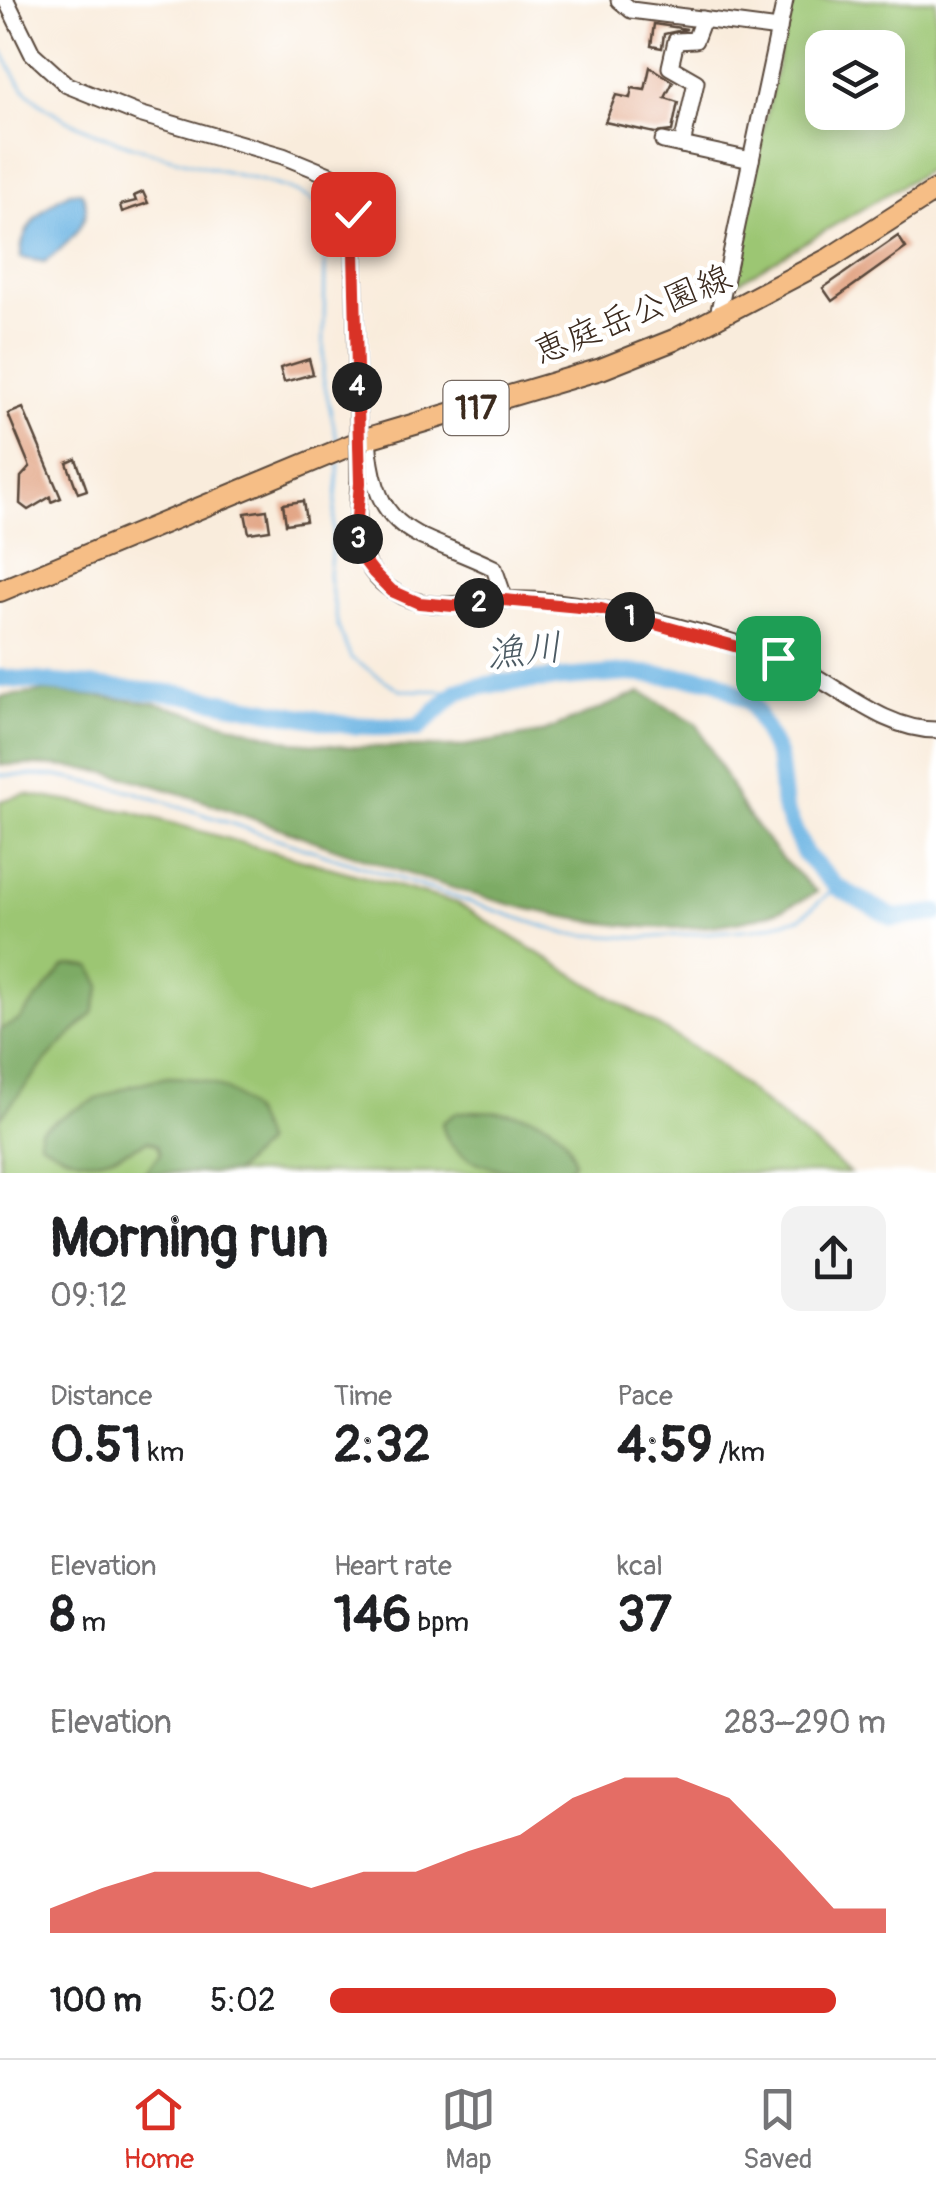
<!DOCTYPE html>
<html lang="en">
<head>
<meta charset="utf-8">
<style>
  :root { --surface:#fff; --page:#f2f2f2; --text:#202124; --muted:#757577; --line:#e0e0e0; --accent:#d93025 }
  body { margin:0; font-family:Pangolin,"Klee One",sans-serif; background:var(--page); color:var(--text); height:100vh; display:flex; flex-direction:column; font-size:38px; white-space:nowrap }
  * { box-sizing:border-box; margin:0 }
  p { font-size:32px; color:var(--muted) }
  .icon { flex:none; width:55px; height:55px; fill:none; stroke:currentColor; stroke-width:2; stroke-linecap:round; stroke-linejoin:round }
  .map { position:relative; height:1173px; overflow:hidden }
  .panel { display:flex; flex-direction:column; background:var(--surface); flex:1 }
  .panel>* { flex:none }
  .controls { position:absolute; left:805px; top:30px; display:grid; gap:20px }
  .controls a { display:grid; place-items:center; width:100px; height:100px; border-radius:20px; background:var(--surface); box-shadow:0 5px 25px #0003; font-size:50px }
  .pin { position:absolute; display:grid; place-items:center; width:85px; height:85px; color:#fff; margin:-42px; border-radius:20px; box-shadow:0 5px 15px #0006 }
  .km { position:absolute; width:50px; height:50px; margin:-25px; border-radius:50%; background:#222; color:#fff; font-size:28px; line-height:50px; text-align:center }
  .round { display:grid; place-items:center; flex:none; width:105px; height:105px; border-radius:20px; background:var(--page) }
  .summary { display:flex; align-items:center; justify-content:space-between; height:170px; padding:0 50px }
  h1 { font-size:55px; font-weight:700; line-height:75px }
  .metrics { display:grid; grid-template-columns:repeat(3,1fr); gap:15px; height:170px; padding:10px 50px }
  .metrics div { display:grid; align-content:center }
  .metrics b { font-size:50px; font-weight:700 }
  .metrics small { font-size:28px; font-weight:400 }
  .metrics p { font-size:28px }
  .chart { height:280px; padding:20px 50px }
  .chart p { display:flex; justify-content:space-between }
  .chart svg { width:100%; height:180px; margin-top:10px; fill:var(--accent); opacity:.7 }
  ul { padding:0 50px; list-style:none; font-size:32px }
  li { display:grid; grid-template-columns:160px 120px 1fr; align-items:center; height:75px }
  li i { height:25px; border-radius:12px; background:var(--accent) }
  .dock { display:flex; justify-content:space-around; align-items:center; height:140px; border-top:2px solid var(--line); background:var(--surface); font-size:28px; color:var(--muted) }
  .dock a { display:grid; justify-items:center; gap:5px }
  .dock .active { color:var(--accent) }
  .map>svg:first-child { display:block }
  .green { fill:#9cc673; stroke:#6c7848; stroke-width:2.5; fill-rule:evenodd }
  .forest { fill:#7dab65; stroke:#5c6a42; stroke-width:2.5 }
  .water { fill:#6ab4e3; stroke:#526f80; stroke-width:2.5 }
  .lines { fill:none; stroke-linecap:round; stroke-linejoin:round }
  .stream { stroke:#6ab4e3; stroke-width:2.5 }
  .river { stroke:#6ab4e3; stroke-width:18 }
  .building { fill:#e2a585 }
  .minor-casing { stroke:#58473a; stroke-width:19 }
  .major-casing { stroke:#58473a; stroke-width:24 }
  .minor { stroke:#fff; stroke-width:15 }
  .major { stroke:#f6be86; stroke-width:20 }
  .minor-bridge-casing { stroke:#58473a; stroke-width:19; stroke-linecap:butt }
  .minor-bridge { stroke:#fff; stroke-width:15 }
  .route-casing { stroke:#fff; stroke-width:20 }
  .route { stroke:#d93025; stroke-width:12 }
  .labels { text-anchor:middle; stroke-width:9; stroke-linejoin:round; paint-order:stroke }
  .shield { fill:#fff; stroke:#766a62; stroke-width:2.5 }
  .shield-label { font-size:32px; font-weight:bold; fill:#3b2a1e }
  .street-label { font-size:35px; fill:#3b2a1e; stroke:#fff }
  .water-label { font-size:38px; font-style:italic; fill:#4b5a63; stroke:#fff }
</style>
</head>
<body>
<div class="map">
<svg width="936" height="1173" viewBox="0 0 936 1173">
  <rect width="100%" height="100%" fill="#fff"/>
  <filter id="ink" filterUnits="userSpaceOnUse"><feTurbulence type="fractalNoise" baseFrequency=".01" numOctaves="2"/><feDisplacementMap in="SourceGraphic" scale="20" xChannelSelector="R" yChannelSelector="G"/><feConvolveMatrix kernelMatrix="1 2 1 2 8 2 1 2 1" color-interpolation-filters="sRGB"/></filter>
  <filter id="wash" filterUnits="userSpaceOnUse"><feTurbulence type="fractalNoise" baseFrequency=".0048" numOctaves="4" result="noise"/><feDisplacementMap in="SourceGraphic" scale="40" xChannelSelector="R" yChannelSelector="G"/><feGaussianBlur stdDeviation="2.25" result="paint"/><feColorMatrix in="noise" values="0 0 0 0 0 0 0 0 0 0 0 0 0 0 0 0 0 1.4 0 .05"/><feComposite in="paint" operator="in"/></filter>
  <g filter="url(#wash)">
    <rect width="100%" height="100%" fill="#f9ecdc"/>
    <g class="green">
      <path d="M791,0H936V165L740,281L731,277ZM822,48H888V112H822Z"/>
      <path d="M25,794L132,812L457,903L707,1056L850,1173H0V801Z"/>
    </g>
    <g class="forest">
      <path d="M47,691L155,703L293,742L355,747H457L541,733L641,692L697,724L745,812L781,858L817,892C632,1004 311,823 120,776C81,766 40,764 0,765V697Z"/>
      <path d="M72,965L91,967L101,986L93,1013L48,1058L0,1118V1030L19,1020L64,967Z"/>
      <path d="M168,1077C215,1077 255,1096 264,1144L234,1173H144L160,1154L157,1145L148,1141C102,1163 85,1169 40,1142V1130C80,1105 121,1085 168,1077Z"/>
      <path d="M473,1111C514,1111 567,1113 574,1163L564,1173C521,1173 450,1173 442,1123L456,1113Z"/>
    </g>
    <path class="water" d="M70,192H81C98,217 66,246 45,262L21,258C20,228 44,205 70,192Z"/>
    <g class="lines">
      <g class="stream">
        <path d="M0,47C7,60 14,76 23,87C62,134 176,159 234,174C265,182 301,188 326,210L323,377L337,440"/>
        <path d="M339,464L329,576L338,627L351,658L400,690L458,691"/>
        <path d="M0,775L56,776L132,791L567,934L643,938L755,929L800,918L837,887"/>
      </g>
      <path class="river" d="M0,678L180,694L347,725L418,728L458,691L498,683L628,673L714,679L752,703L778,757L784,808L805,854L837,887L894,918L936,913"/>
    </g>
    <g id="blocks">
      <g class="building">
        <path d="M654,24L687,29L664,34L662,48L651,46Z"/>
        <path d="M650,67L673,82L665,98L678,102L672,131L655,133L605,122L616,95L630,98L632,88L645,90Z"/>
        <path d="M143,192L148,203L122,212L120,205L136,201L134,196Z"/>
        <path d="M898,236L906,248L832,301L823,288Z"/>
        <path d="M309,359L313,374L284,382L280,368Z"/>
        <path d="M23,408L61,498L51,502L50,497L28,510L20,504L21,477L30,467L8,414Z"/>
        <path d="M76,459L87,490L78,493L67,463Z"/>
        <path d="M303,501L306,521L286,524L283,504Z"/>
        <path d="M267,510L270,530L249,533L245,513Z"/>
      </g>
    </g>
  </g>
  <g filter="url(#ink)">
    <use href="#blocks" fill-opacity="0" stroke="#58473a" stroke-width="2.5"/>
    <g class="lines">
      <g class="minor-casing">
        <g id="minor">
          <path d="M6,0L32,53L67,85L139,114L283,156L339,179L353,214L358,418"/>
          <path d="M619,0L631,10L779,29"/>
          <path d="M663,141L751,160"/>
          <path d="M682,145L696,82L670,67L676,41L695,40L703,19"/>
          <path d="M717,320L785,0"/>
          <path d="M368,438C375,539 416,530 494,568L505,600"/>
          <path d="M359,483C356,524 354,566 393,591C428,614 466,602 504,600C536,599 572,603 603,609C658,621 726,638 779,658C831,678 879,730 936,730"/>
        </g>
      </g>
      <g class="major-casing">
        <path id="major" d="M0,591L368,438L601,369L674,340L830,258L936,190"/>
      </g>
      <use href="#minor" class="minor"/>
      <use href="#major" class="major"/>
      <g class="minor-bridge-casing">
        <path id="minor-bridge" d="M358,418L359,483"/>
      </g>
      <use href="#minor-bridge" class="minor-bridge"/>
    </g>
  </g>
  <g class="lines" filter="url(#ink)">
    <g class="route-casing">
      <path id="route" d="M353,214L360,483L356,529L364,560L374,573L392,591L419,603L453,606L504,600L601,609L778,658"/>
    </g>
    <use href="#route" class="route"/>
  </g>
  <g class="labels">
    <rect class="shield" x="443.5" y="381" width="65" height="54" rx="8"/>
    <g class="shield-label">
      <text x="476" y="419">117</text>
    </g>
    <g class="street-label">
      <text transform="translate(632 314) rotate(-22)" y="12">恵庭岳公園線</text>
    </g>
    <g class="water-label">
      <text transform="translate(524 650) rotate(-6)" y="13">漁川</text>
    </g>
  </g>
</svg>
<div class="controls">
<a><svg class="icon" aria-label="layers" viewBox="0 0 24 24"><path d="M12 4l9 5-9 5-9-5zM3 14l9 5 9-5"/></svg></a>
</div>
<div class="pin" style="left:778px;top:658px;background:#1e9e55"><svg class="icon" aria-label="arrive" viewBox="0 0 24 24"><path d="M6 21V4h12l-3 4 3 4H6"/></svg></div>
<div class="pin" style="left:353px;top:214px;background:#d93025"><svg class="icon" aria-label="check" viewBox="0 0 24 24"><path d="M5 12l5 5 9-10"/></svg></div>
<b class="km" style="left:630px;top:617px">1</b>
<b class="km" style="left:479px;top:603px">2</b>
<b class="km" style="left:358px;top:539px">3</b>
<b class="km" style="left:357px;top:387px">4</b>
</div>
<section class="panel">
<div class="summary"><div><h1>Morning run</h1><p>09:12</p></div><a class="round"><svg class="icon" aria-label="share" viewBox="0 0 24 24"><path d="M12 15V3M7 8l5-5 5 5M5 13v7h14v-7"/></svg></a></div>
<div class="metrics">
<div><p>Distance</p><b>0.51<small> km</small></b></div>
<div><p>Time</p><b>2:32</b></div>
<div><p>Pace</p><b>4:59<small> /km</small></b></div>
</div>
<div class="metrics">
<div><p>Elevation</p><b>8<small> m</small></b></div>
<div><p>Heart rate</p><b>146<small> bpm</small></b></div>
<div><p>kcal</p><b>37</b></div>
</div>
<div class="chart"><p><span>Elevation</span>283–290 m</p>
<svg viewBox="0 0 160 44" preserveAspectRatio="none"><path d="M0 44V38L10 33L20 29L30 29L40 29L50 33L60 29L70 29L80 24L90 20L100 11L110 6L120 6L130 11L140 24L150 38L160 38V44z"/></svg>
</div>
<ul>
<li><b>100 m</b>5:02<i style="width:91%"></i></li>
</ul>
</section>
<nav class="dock">
<a class="active"><svg class="icon" aria-label="home" viewBox="0 0 24 24"><path d="M3 11l9-7 9 7M6 9v11h12V9"/></svg>Home</a>
<a><svg class="icon" aria-label="map" viewBox="0 0 24 24"><path d="M3 6l6-2 6 2 6-2v14l-6 2-6-2-6 2zM9 4v14M15 6v14"/></svg>Map</a>
<a><svg class="icon" aria-label="saved" viewBox="0 0 24 24"><path d="M7 4h10v16l-5-4-5 4z"/></svg>Saved</a>
</nav>
</body>
</html>
